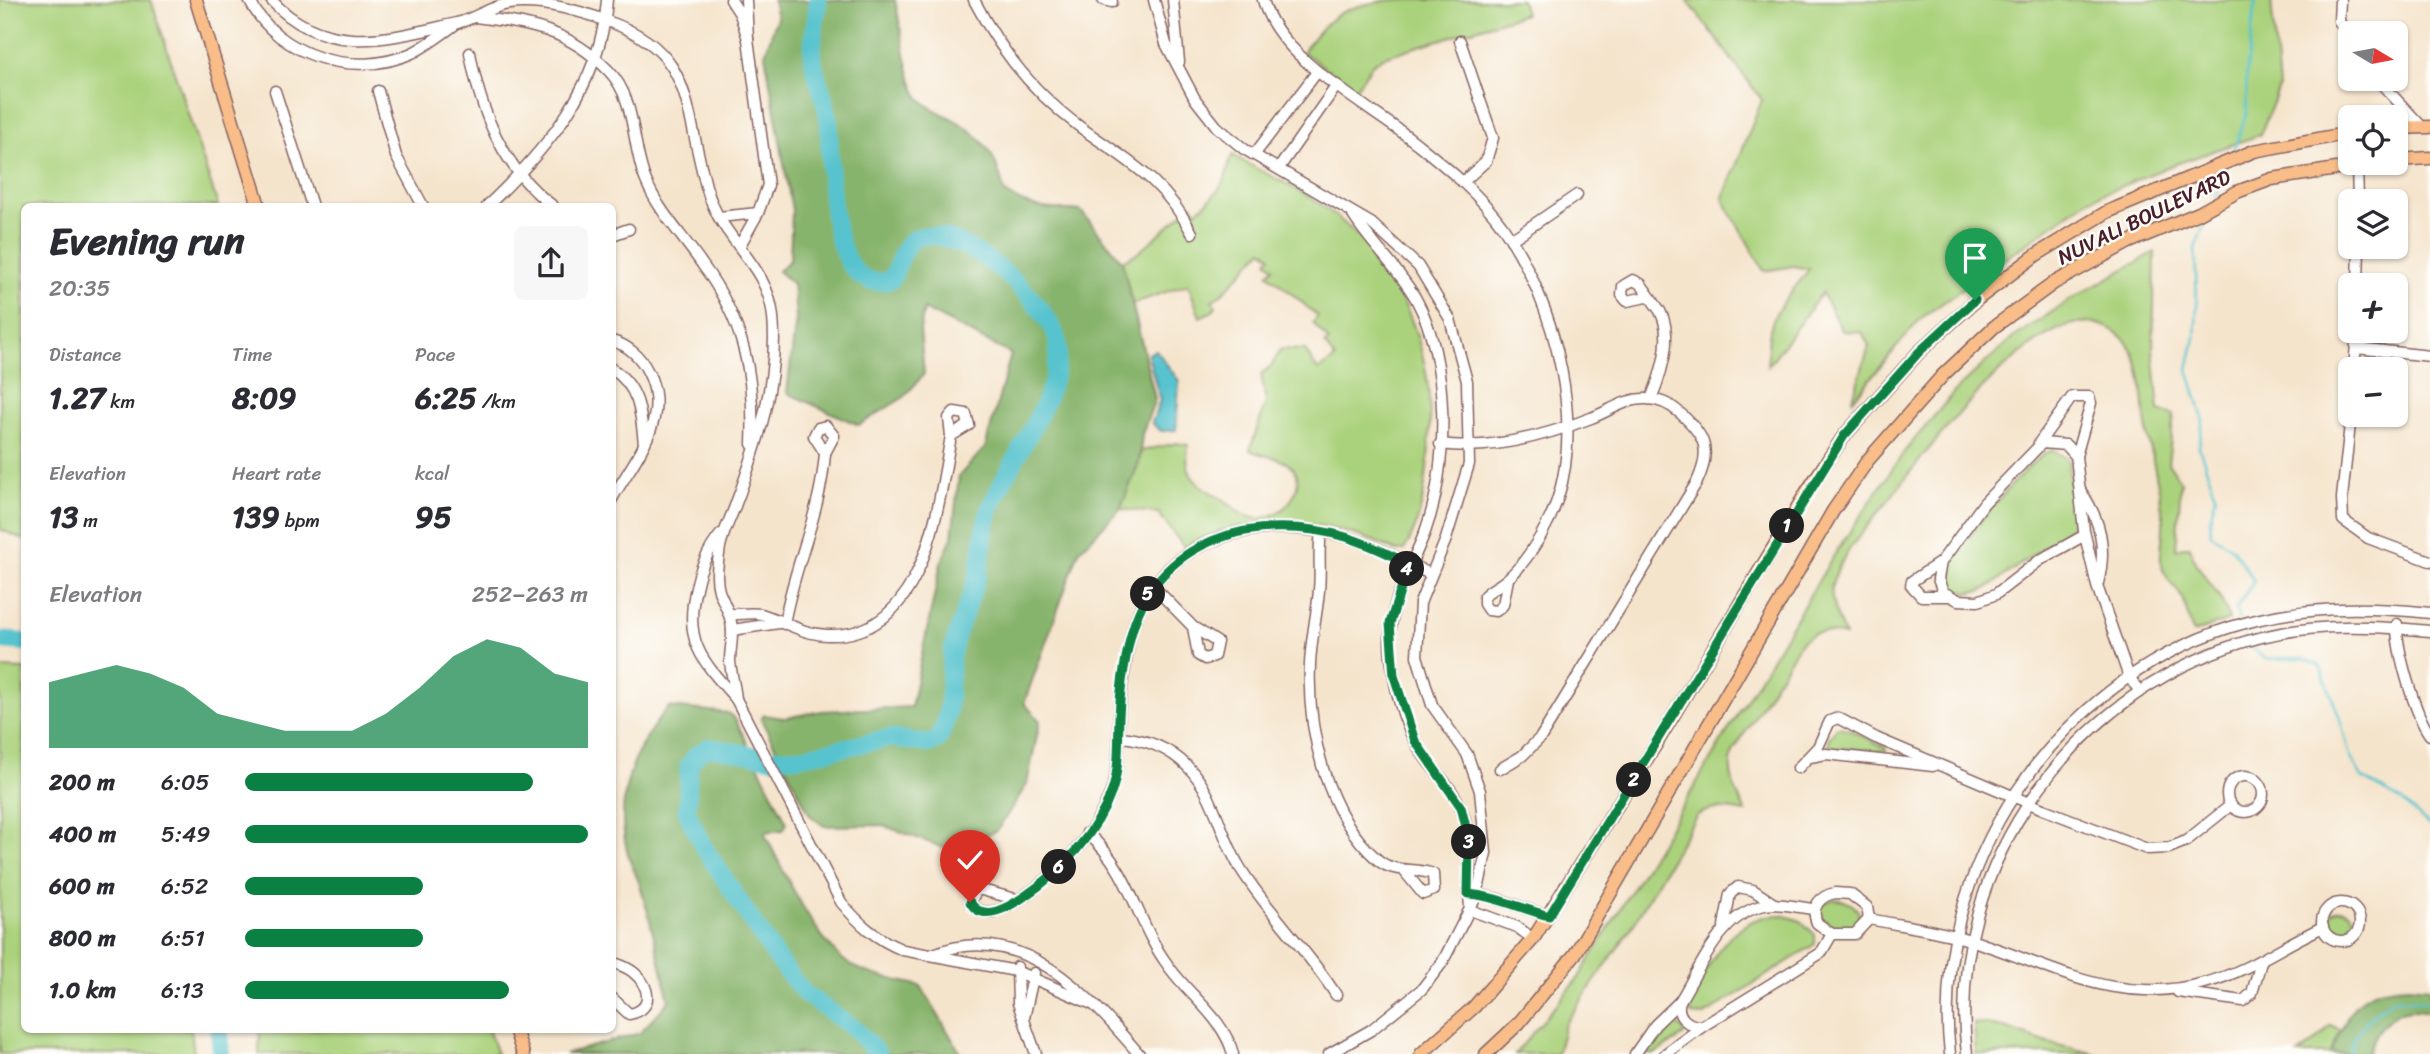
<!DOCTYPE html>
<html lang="en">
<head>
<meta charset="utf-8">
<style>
  :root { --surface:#fff; --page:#f7f7f7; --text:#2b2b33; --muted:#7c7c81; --accent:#0b8043 }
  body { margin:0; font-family:Sriracha,sans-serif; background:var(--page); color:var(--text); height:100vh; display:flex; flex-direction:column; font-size:26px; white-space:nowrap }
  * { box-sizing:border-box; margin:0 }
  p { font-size:23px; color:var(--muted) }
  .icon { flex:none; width:38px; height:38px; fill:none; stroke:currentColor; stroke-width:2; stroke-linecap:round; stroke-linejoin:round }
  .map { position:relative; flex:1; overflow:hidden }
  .sheet { position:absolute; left:21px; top:203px; width:595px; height:830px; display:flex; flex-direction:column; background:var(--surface); border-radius:10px; box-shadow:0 2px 5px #0004 }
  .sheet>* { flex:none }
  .needle { width:46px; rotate:100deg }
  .fabs { position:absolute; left:2338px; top:21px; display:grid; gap:14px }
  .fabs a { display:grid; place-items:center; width:70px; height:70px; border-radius:10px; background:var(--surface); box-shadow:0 2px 5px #0004; font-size:35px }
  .pin { position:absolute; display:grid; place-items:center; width:60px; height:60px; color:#fff; margin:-72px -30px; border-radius:50% 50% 50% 0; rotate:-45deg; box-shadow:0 0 7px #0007 }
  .pin .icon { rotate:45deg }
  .km { position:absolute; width:35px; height:35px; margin:-18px; border-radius:50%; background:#222; color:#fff; font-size:19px; line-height:35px; text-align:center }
  .round { display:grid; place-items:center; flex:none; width:74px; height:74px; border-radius:10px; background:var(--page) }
  .summary { display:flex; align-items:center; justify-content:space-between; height:119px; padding:0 28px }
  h1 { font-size:38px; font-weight:700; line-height:52px }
  .figures { display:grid; grid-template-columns:repeat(3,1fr); gap:10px; height:119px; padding:7px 28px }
  .figures div { display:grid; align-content:center }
  .figures b { font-size:30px; font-weight:700 }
  .figures small { font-size:19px; font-weight:400 }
  .figures p { font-size:19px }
  .chart { height:196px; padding:14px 28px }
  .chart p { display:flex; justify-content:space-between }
  .chart svg { width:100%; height:126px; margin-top:7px; fill:var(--accent); opacity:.7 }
  ul { padding:0 28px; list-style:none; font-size:23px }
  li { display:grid; grid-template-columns:112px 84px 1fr; align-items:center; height:52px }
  li i { height:18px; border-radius:9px; background:var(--accent) }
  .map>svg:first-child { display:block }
  .green { fill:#aad27c; stroke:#7a7854; stroke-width:2 }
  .forest { fill:#87b46c; stroke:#686a4c; stroke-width:2 }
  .water { fill:#56c3ce; stroke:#50717c; stroke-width:2 }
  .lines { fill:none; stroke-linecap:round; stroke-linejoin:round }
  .stream { stroke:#56c3ce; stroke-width:2.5 }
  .river { stroke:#56c3ce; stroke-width:18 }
  .minor-casing { stroke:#866463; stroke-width:13 }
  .major-casing { stroke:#866463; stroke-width:15 }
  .minor { stroke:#fff; stroke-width:10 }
  .major { stroke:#f8bd89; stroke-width:12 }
  .route-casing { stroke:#fff; stroke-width:14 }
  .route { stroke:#0b8043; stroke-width:9 }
  .labels { text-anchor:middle; stroke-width:5; stroke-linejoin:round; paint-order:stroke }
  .street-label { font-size:21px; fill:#4a1f2b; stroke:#fdfcf7 }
</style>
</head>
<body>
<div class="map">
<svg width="2430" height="1054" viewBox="0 0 2430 1054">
  <rect width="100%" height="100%" fill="#fdfcf7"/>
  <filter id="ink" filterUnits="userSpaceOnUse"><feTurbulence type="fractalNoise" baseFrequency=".0143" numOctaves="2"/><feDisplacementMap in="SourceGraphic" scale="14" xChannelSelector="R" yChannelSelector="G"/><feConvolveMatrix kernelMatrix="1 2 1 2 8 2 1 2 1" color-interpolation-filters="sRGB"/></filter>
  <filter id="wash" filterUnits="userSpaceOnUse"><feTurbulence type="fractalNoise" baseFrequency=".00686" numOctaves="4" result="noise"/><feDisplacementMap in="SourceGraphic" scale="28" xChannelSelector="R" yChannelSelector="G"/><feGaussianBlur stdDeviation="1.57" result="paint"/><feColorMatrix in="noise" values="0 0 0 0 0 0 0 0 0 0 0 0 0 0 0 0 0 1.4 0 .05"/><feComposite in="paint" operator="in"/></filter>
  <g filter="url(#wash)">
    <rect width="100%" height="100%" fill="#f5e4cc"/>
    <g class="green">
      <path d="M0,0H151L218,206H24V540L0,529Z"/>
      <path d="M1391,0H1521L1525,14L1383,57L1372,65L1355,89L1303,52C1329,13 1346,6 1391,0Z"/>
      <path d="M1687,0H2271L2279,88L2260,135L2170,166L2088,200L1920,319L1852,401L1869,346L1862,332L1842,331L1822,293L1768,366C1766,312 1779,310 1809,269L1794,266L1764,271L1723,199L1762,100Z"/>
      <path d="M1233,155C1260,172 1291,184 1317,202C1399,258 1437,350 1429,447C1426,480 1423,521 1404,550L1397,551C1331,520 1250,508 1184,547L1158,513L1120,509L1139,463L1141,451L1177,443L1188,445C1183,479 1197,484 1222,499C1230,503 1235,511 1244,515C1264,525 1289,511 1296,490C1298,483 1299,475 1294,469C1284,457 1263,457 1250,450L1266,402L1261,374L1272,365L1281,349L1305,350L1318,370L1335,359L1325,344L1329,341L1313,323L1318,316L1268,274L1274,267L1267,261L1271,256L1263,249L1226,290L1212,301L1216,306L1213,311L1200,317L1188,284L1132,304L1122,261L1139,252L1192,205L1197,211C1207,202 1218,193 1224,181C1229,171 1227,164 1233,155Z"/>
      <path d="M2155,252L2153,349L2159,411L2174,415L2168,463L2181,482L2176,549L2189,546C2199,578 2223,591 2229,620L2193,633C2189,622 2187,609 2182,598C2176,585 2162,576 2161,562C2160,548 2164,534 2163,519C2161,489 2152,461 2147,431C2140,392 2148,338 2098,324C2034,306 1926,452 1891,497C1871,523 1840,553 1832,585C1829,602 1839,621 1845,636C1828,632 1814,629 1801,642L1733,752C1726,773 1736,793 1746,812C1727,809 1714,805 1696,816L1630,930L1565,1024L1557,1054H1515L1578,979L1836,552L1904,452L1957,389L2010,340L2073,298Z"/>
      <path d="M2054,450L2068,460L2073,526L1986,589L1970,593L1953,588L1946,573C1954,551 2032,452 2054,450Z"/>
      <path d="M0,668L24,669V1029H191L194,1054H0Z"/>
      <path d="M1837,727L1848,729L1885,747L1886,751L1831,748L1828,740Z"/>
      <path d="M1835,899C1848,901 1860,906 1860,920L1853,928H1825L1817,913L1824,903Z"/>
      <circle cx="2341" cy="922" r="13"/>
      <path d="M1782,915L1801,921L1815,935V944L1703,1016L1692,1015L1687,1006C1710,964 1728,915 1782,915Z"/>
      <path d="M1670,1019L1683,1030L1684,1035L1654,1054H1643Z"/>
      <path d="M1974,1023L2004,1028L2048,1043L2097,1054H1976Z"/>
      <path d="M2331,1025L2342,1030L2330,1054H2298L2316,1041Z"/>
      <path d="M260,1029H488L497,1054H259Z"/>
    </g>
    <g class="forest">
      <path d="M773,0H895C900,22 907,78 918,95C925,106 937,111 949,117C983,135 997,155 1004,192C1028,210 1052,209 1081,211L1122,261L1155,399L1142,434L1139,463L1120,509L1079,551L1024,703L1040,721L1027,784L997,831L949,850L882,825L824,826L810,815L761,719L764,715L784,718L822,711L911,707L941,563L952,537L959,476L985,448L1011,354L924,309L920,330L924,374L904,397L859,425L787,393L796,318L793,284L778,271L790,260L792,210L765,54L777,18Z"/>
      <path d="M669,707L728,713L735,719L787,823L783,830L764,832C781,867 817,943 849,964C869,976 898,980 921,986L961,1054H565L640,1033L669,1001C661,964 652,927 642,891C638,877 630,864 627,850C614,797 634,746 669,707Z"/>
      <path d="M2409,986L2430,988V1013C2397,1001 2377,1026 2367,1054H2330C2352,1009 2353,988 2409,986Z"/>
    </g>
    <path class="water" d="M1156,350L1179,381L1176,430L1161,431L1152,423L1160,400L1148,354Z"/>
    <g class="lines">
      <g class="stream">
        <path d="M2232,155L2247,112L2246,76L2256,0"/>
        <path d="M2216,197L2227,167"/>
        <path d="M2209,213L2195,248L2197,305L2195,338L2188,369L2203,419L2199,447L2216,496L2210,519L2211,534L2232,548L2254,581L2236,608L2239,620"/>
        <path d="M2241,626L2246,639"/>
        <path d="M2249,645L2265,659L2304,658L2320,666L2339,716L2350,756L2362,778L2401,800L2430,826"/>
        <path d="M2349,1054C2354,1029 2373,1014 2392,999L2430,1001"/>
      </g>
      <g class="river">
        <path d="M818,0C817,19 811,39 813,58C815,80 828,99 829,125C831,165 824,298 891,280C898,268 902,245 914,239C955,217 1058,308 1058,347C1059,404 1005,463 988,516C982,535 983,555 978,574C971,601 957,626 952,654C947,684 954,714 937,741L928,744L890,738L800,757L770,758L709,747L697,754L689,765L687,812L703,846L777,959L805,994L855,1029L878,1054"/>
        <path d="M0,640L24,642"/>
        <path d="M219,1029L221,1054"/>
      </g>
    </g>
  </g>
  <g filter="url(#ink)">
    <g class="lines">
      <g class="minor-casing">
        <g id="minor">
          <path d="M249,0C279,57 354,79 412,53C428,45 442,34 457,23"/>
          <path d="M271,0C326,59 390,38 457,23C475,19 490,6 509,4C540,0 577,10 607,21C691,50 684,101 703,174C706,188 711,203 718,216C738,251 769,274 773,317C779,380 757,447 735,506C730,520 723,532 720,547C718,562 715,577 719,591C723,602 729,611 731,622C734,636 730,648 730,661C731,674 735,687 736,699"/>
          <path d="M731,0L740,14L748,39L746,0"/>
          <path d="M974,0C1000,51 1034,93 1080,127C1127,161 1164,179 1192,233"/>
          <path d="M1103,0L1112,2"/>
          <path d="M1154,0L1166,44L1195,99L1217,127L1244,149L1371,223L1418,266L1450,319L1467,381L1469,464L1446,539L1420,603L1417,656L1432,705L1467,754L1480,791L1486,853L1477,895L1442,963L1422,989L1371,1030L1329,1054"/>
          <path d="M1173,0L1179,62"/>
          <path d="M1263,0C1279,61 1373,107 1420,146C1450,170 1481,196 1503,227C1555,302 1591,434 1549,520C1539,541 1523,566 1506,580C1499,586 1491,589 1484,596V604L1488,610L1496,611L1503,605L1508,579"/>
          <path d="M2340,0L2339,21L2350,40"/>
          <path d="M475,17C530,24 568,29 609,71C637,100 631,146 646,181C659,212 683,236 702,264C744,321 755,375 752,444"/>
          <path d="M748,39L768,185L758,213"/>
          <path d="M1460,41L1493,138L1486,161L1463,182"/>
          <path d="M470,53C481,113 503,169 553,206"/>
          <path d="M2377,79L2422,127"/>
          <path d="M275,91L312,206"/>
          <path d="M378,91L396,156L423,206"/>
          <path d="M1254,155L1317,72"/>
          <path d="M2357,166L2358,201"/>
          <path d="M1279,168L1337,85"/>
          <path d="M487,206C546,150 601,86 607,0"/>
          <path d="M1353,215C1371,244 1399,269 1416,299C1450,361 1449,467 1425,532C1408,575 1385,608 1391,657C1395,691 1404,728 1424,756C1436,774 1453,788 1461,808C1474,840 1467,874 1470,907"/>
          <path d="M719,217L758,213L740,245"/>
          <path d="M612,235L629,229"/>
          <path d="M1511,240L1577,195"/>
          <path d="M2358,285L2359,247"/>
          <path d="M1647,297L1627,301L1622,295L1623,286L1633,280L1641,284C1647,293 1654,302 1660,311C1674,336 1661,375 1651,399"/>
          <path d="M612,341C628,345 641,357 648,372C672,419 634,459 612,499"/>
          <path d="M2356,348L2430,356"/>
          <path d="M612,369C640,387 641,414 644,444"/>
          <path d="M2354,369L2357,331"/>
          <path d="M954,412L966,414L969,425L951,436L949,418Z"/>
          <path d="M2351,415L2342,498L2343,520L2368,538L2430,561"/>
          <path d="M826,426L834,436L825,453L814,436L818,428Z"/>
          <path d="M2039,443L2072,397H2089L2091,403L2076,456"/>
          <path d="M1440,444C1490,451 1545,436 1591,418C1610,411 1626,398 1646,399C1659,399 1671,405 1680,413C1705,435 1712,450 1697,482L1541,737L1522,756L1500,769"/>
          <path d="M2080,490C2101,520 2107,548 2098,583"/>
          <path d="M1321,532C1318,551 1321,570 1319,590C1317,615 1311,639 1310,664C1307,730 1326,815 1378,860C1394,874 1415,867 1433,874L1434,890L1423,894L1405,872"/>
          <path d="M721,534C708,550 700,567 696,588C683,641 702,661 736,699L841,902C859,924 876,939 903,950L1016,971L1092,1004"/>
          <path d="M2085,535L2040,560L1996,594L1978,601L1958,600L1943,592L1938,579L1941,562L1984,503L2042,443L2066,445L2076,456L2084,531L2097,586L2129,677L2139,690"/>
          <path d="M1941,562L1912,581L1911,585L1921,596H1948"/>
          <path d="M1153,586L1193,627L1217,642L1214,656L1205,659L1198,655L1193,627"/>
          <path d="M729,614C740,615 751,612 761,614C784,621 802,634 827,635C925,639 938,507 951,436"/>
          <path d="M784,624C794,565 821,513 825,453"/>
          <path d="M2397,624C2396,649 2415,715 2430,735"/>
          <path d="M732,630L779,623"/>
          <path d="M1120,737C1145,739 1169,748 1187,766C1214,792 1220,834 1239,866C1267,912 1307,949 1336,995"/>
          <path d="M1810,757L1826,754L1933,766"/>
          <path d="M1798,768L1818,747L1830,721L1838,718L1876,738L2043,809L2147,849L2169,848L2186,841L2231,805"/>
          <circle cx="2245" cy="794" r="18"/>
          <path d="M1087,833C1131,870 1135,920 1167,964C1187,994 1224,1018 1233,1054"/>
          <path d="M977,890H982L1019,900C1004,909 982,921 970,902Z"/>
          <path d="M1835,893L1850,894L1867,907L1869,919L1855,934H1832L1817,923C1810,907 1820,896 1835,893Z"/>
          <path d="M1471,894C1497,896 1523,909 1549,916"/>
          <path d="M1019,900C1057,875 1095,836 1111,792C1120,769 1118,743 1119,719C1120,692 1125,665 1130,639C1153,539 1252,513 1342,536C1373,544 1401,560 1430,574"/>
          <circle cx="2341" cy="922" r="19"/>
          <path d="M1814,909C1799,908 1780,902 1765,905C1720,914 1702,966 1680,1001C1675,1016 1688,1027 1703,1026L1821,953L1832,934"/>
          <path d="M1470,910L1517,927L1533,939"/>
          <path d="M1869,919C1903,926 1939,930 1973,941C2056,967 2116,1008 2208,982C2251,970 2283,945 2323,927"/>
          <path d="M1724,926L1730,894L1738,887L1753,890L1774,904"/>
          <path d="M933,954C1022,919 1087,994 1139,1054"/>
          <path d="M612,962C620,965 627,967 633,972C650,985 655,1010 629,1014L612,998"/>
          <path d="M1017,967L1018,1003L1036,1054"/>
          <path d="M2178,992L2243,1001L2252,993L2261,962"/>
          <path d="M1024,1018L1034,973"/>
          <path d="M1635,1054L1655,1025L1680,1001"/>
          <path d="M1665,1054L1703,1026"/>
          <path d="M1950,1054C1929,869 2054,683 2231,627C2297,606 2361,606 2430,613"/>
          <path d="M1967,1054C1943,864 2080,682 2262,637C2318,623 2372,626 2430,631"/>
        </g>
      </g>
      <g class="major-casing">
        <g id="major">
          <path d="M196,0L259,206"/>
          <path d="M2396,128L2430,127"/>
          <path d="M2396,160L2430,158"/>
          <path d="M515,1029L523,1054"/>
          <path d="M1421,1054L1474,1007L1533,939L1658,741L1806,493L1844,436L1919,352L1975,301L2036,255L2107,212L2254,151L2350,133"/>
          <path d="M1486,1054L1519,1023L1575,954L1833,511L1868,460L1943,375L1994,327L2054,283L2129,242L2199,213L2237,192L2272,179L2375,163"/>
        </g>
      </g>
      <use href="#minor" class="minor"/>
      <use href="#major" class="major"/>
    </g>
  </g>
  <g class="lines" filter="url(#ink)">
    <g class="route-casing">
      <path id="route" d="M970,902C982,924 1011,906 1025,896C1061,872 1098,831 1112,791C1120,768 1118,742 1119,717C1120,691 1124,664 1130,639C1154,538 1256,511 1346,537C1369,544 1389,554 1409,564L1390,623L1394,676L1415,741L1461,807L1469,839L1468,894C1496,896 1522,909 1549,916L1844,436L1919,352L1975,300"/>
    </g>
    <use href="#route" class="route"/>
  </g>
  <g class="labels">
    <g class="street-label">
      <text transform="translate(2144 217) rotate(-26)" y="7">NUVALI BOULEVARD</text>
    </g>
  </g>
</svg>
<div class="fabs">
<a><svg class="needle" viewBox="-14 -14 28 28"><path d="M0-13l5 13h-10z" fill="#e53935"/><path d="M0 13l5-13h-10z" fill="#7c7c81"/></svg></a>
<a><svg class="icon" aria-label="locate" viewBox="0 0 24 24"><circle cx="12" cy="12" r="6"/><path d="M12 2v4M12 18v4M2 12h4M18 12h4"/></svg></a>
<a><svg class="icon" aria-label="layers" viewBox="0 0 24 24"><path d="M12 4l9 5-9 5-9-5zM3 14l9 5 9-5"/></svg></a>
<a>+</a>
<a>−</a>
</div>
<div class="pin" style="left:1975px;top:300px;background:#1e9e55"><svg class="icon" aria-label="arrive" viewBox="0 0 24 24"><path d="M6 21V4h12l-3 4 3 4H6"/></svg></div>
<div class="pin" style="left:970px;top:902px;background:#d93025"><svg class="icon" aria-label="check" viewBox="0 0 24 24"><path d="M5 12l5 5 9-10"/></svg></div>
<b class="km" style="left:1787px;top:526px">1</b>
<b class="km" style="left:1634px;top:780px">2</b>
<b class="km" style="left:1469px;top:842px">3</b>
<b class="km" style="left:1407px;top:569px">4</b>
<b class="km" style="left:1148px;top:594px">5</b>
<b class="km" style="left:1059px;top:867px">6</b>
<section class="sheet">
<div class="summary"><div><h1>Evening run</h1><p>20:35</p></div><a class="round"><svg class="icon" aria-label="share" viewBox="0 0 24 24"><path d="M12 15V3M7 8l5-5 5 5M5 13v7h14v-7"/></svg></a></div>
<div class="figures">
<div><p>Distance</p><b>1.27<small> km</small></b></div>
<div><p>Time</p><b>8:09</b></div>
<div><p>Pace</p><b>6:25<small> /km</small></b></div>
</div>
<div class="figures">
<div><p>Elevation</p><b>13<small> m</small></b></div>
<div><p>Heart rate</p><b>139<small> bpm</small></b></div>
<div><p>kcal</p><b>95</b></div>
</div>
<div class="chart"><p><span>Elevation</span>252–263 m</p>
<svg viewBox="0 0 160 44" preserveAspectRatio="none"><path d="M0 44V21L10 18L20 15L30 18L40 23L50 32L60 35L70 38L80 38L90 38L100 32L110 23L120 12L130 6L140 9L150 18L160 21V44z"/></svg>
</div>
<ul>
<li><b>200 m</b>6:05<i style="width:84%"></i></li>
<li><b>400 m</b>5:49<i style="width:100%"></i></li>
<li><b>600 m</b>6:52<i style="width:52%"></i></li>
<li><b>800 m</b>6:51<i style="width:52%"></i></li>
<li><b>1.0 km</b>6:13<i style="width:77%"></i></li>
</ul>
</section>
</div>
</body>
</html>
